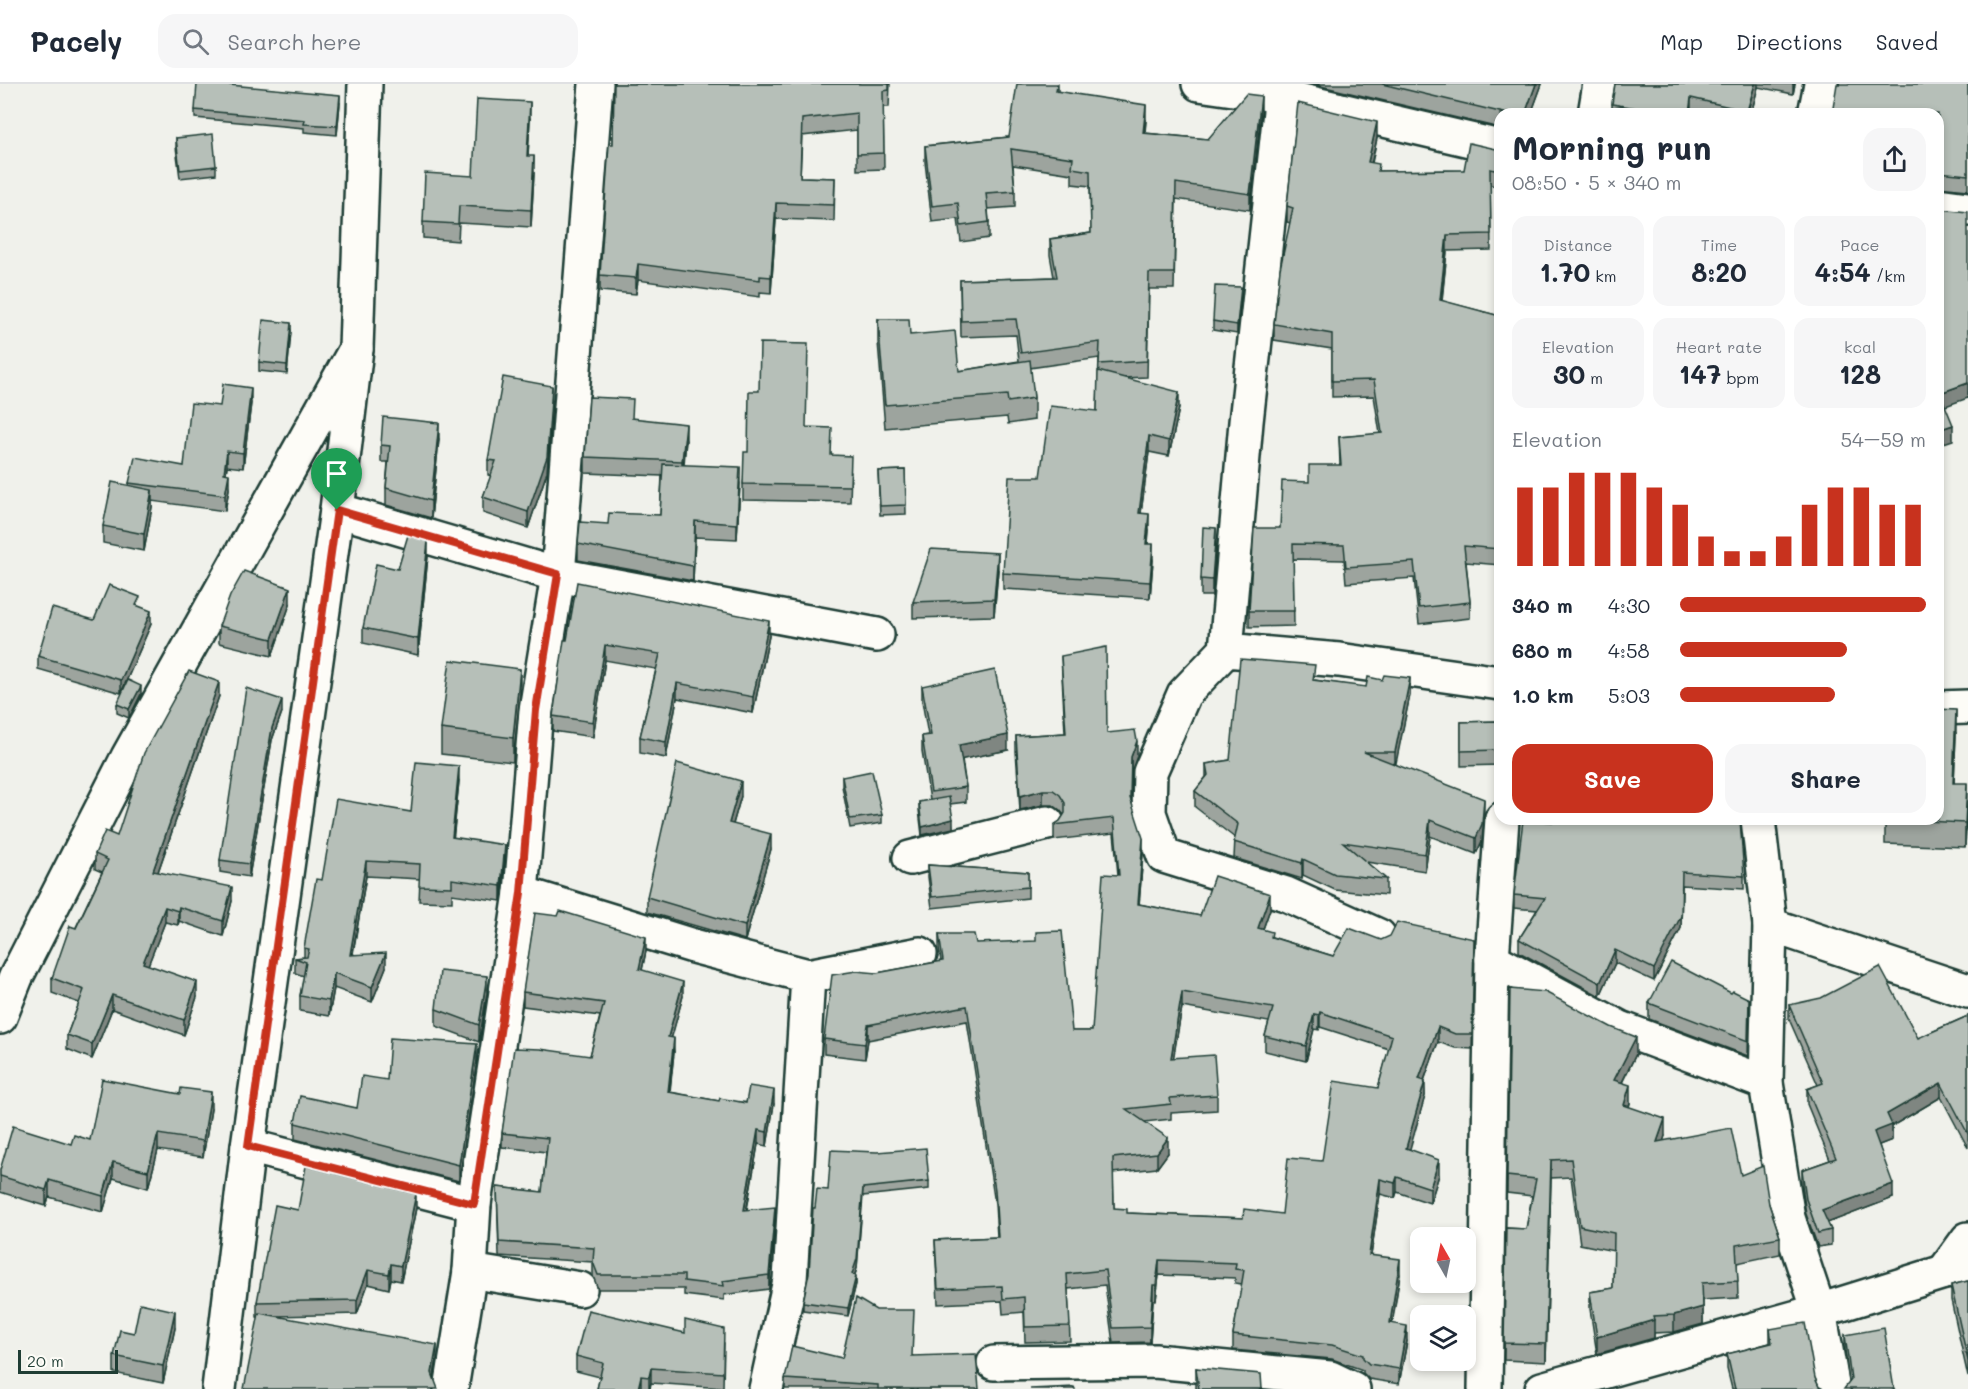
<!DOCTYPE html>
<html lang="en">
<head>
<meta charset="utf-8">
<style>
  :root { --surface:#fff; --page:#f6f6f7; --text:#1f2937; --muted:#747a83; --line:#e0e1e3; --accent:#c8321e }
  body { margin:0; font-family:Mali,sans-serif; background:var(--page); color:var(--text); height:100vh; display:flex; flex-direction:column; font-size:22px; white-space:nowrap }
  * { box-sizing:border-box; margin:0 }
  p { font-size:20px; color:var(--muted) }
  .icon { flex:none; width:33px; height:33px; fill:none; stroke:currentColor; stroke-width:2; stroke-linecap:round; stroke-linejoin:round }
  .map { position:relative; flex:1; overflow:hidden }
  .sheet { position:absolute; left:1494px; top:24px; width:450px; height:717px; display:flex; flex-direction:column; background:var(--surface); border-radius:18px; box-shadow:0 3px 9px #0003 }
  .sheet>* { flex:none }
  .needle { width:39px; rotate:351deg }
  .fabs { position:absolute; left:1410px; top:1143px; display:grid; gap:12px }
  .fabs a { display:grid; place-items:center; width:66px; height:66px; border-radius:12px; background:var(--surface); box-shadow:0 3px 9px #0003; font-size:30px }
  .scale { position:absolute; left:18px; bottom:15px; width:100px; box-sizing:border-box; padding-left:6px; border:3px solid #1f3d34; border-top:0; font-size:16px; line-height:21px; white-space:nowrap; color:#1f3d34; -webkit-text-stroke:4px #fdfcf7; paint-order:stroke }
  .pin { position:absolute; display:grid; place-items:center; width:51px; height:51px; color:#fff; margin:-62px -26px; border-radius:50% 50% 50% 0; rotate:-45deg; box-shadow:0 0 6px #0007 }
  .pin .icon { rotate:45deg }
  .round { display:grid; place-items:center; flex:none; width:63px; height:63px; border-radius:18px; background:var(--page) }
  .headline { display:flex; align-items:center; justify-content:space-between; height:102px; padding:0 18px }
  h1 { font-size:33px; font-weight:700; line-height:45px }
  .metrics { display:grid; grid-template-columns:repeat(3,1fr); gap:9px; height:102px; padding:6px 18px }
  .metrics div { display:grid; align-content:center; border-radius:15px; background:var(--page); text-align:center }
  .metrics b { font-size:26px; font-weight:700 }
  .metrics small { font-size:16px; font-weight:400 }
  .metrics p { font-size:16px }
  .chart { height:168px; padding:12px 18px }
  .chart p { display:flex; justify-content:space-between }
  .chart svg { width:100%; height:108px; margin-top:6px; stroke:var(--accent); stroke-width:6 }
  .action { display:flex; gap:12px; margin-top:auto; padding:12px 18px }
  .action a { flex:1; height:69px; border-radius:18px; background:var(--accent); color:#fff; font-size:24px; font-weight:700; line-height:69px; text-align:center }
  .action a+a { background:var(--page); color:var(--text) }
  ul { padding:0 18px; list-style:none; font-size:20px }
  li { display:grid; grid-template-columns:96px 72px 1fr; align-items:center; height:45px }
  li i { height:15px; border-radius:8px; background:var(--accent) }
  header { display:flex; align-items:center; gap:36px; box-sizing:border-box; height:84px; padding:0 30px; background:var(--surface); border-bottom:2px solid var(--line) }
  header strong { font-size:28px }
  nav { display:flex; gap:33px; margin-inline-start:auto; font-size:21px }
  .search { width:420px; height:54px; background:var(--page); display:flex; align-items:center; gap:15px; box-sizing:border-box; padding:0 21px; border-radius:18px; color:var(--muted); font-size:22px }
  .map>svg:first-child { display:block }
  .lines { fill:none; stroke-linecap:round; stroke-linejoin:round }
  .street-casing { stroke:#1f3d34; stroke-width:38 }
  .secondary-casing { stroke:#1f3d34; stroke-width:38 }
  .street { stroke:#fdfcf7; stroke-width:33 }
  .secondary { stroke:#fdfcf7; stroke-width:33 }
  .wall { fill:#9da49e; stroke:#1f3d34; stroke-width:1.5; fill-rule:evenodd }
  .shaded-wall { fill:#7f8681; stroke:#1f3d34; stroke-width:1.5 }
  .building { fill:#b6bfb8; stroke:#1f3d34; stroke-width:1.5; fill-rule:evenodd }
  .route-casing { stroke:#fff; stroke-width:12 }
  .route { stroke:#c8321e; stroke-width:8 }
</style>
</head>
<body>
<header>
<strong>Pacely</strong>
<div class="search"><svg class="icon" aria-label="search" viewBox="0 0 24 24"><circle cx="10" cy="10" r="6"/><path d="M15 15l6 6"/></svg>Search here</div>
<nav><a>Map</a><a>Directions</a><a>Saved</a></nav>
</header>
<div class="map">
<svg width="1968" height="1305" viewBox="0 0 1968 1305">
  <rect width="100%" height="100%" fill="#f0f1eb"/>
  <filter id="ink" filterUnits="userSpaceOnUse"><feTurbulence type="fractalNoise" baseFrequency=".0167" numOctaves="2"/><feDisplacementMap in="SourceGraphic" scale="12" xChannelSelector="R" yChannelSelector="G"/><feConvolveMatrix kernelMatrix="1 2 1 2 8 2 1 2 1" color-interpolation-filters="sRGB"/></filter>
  <g filter="url(#ink)">
    <g class="lines">
      <g class="street-casing">
        <g id="street">
          <path d="M1199,0L1281,12L1500,63"/>
          <path d="M1283,0L1246,338L1226,566L1184,610L1150,688L1149,729L1164,772L1286,810L1379,852"/>
          <path d="M1595,30L1600,0"/>
          <path d="M1815,30L1821,0"/>
          <path d="M1938,121L1968,125"/>
          <path d="M337,426L558,491L877,551"/>
          <path d="M1226,566L1339,576L1500,599"/>
          <path d="M1938,624L1968,623"/>
          <path d="M1758,735L1770,841L1766,999L1788,1134L1819,1227L1833,1305"/>
          <path d="M910,774L1047,739"/>
          <path d="M521,809L693,862L808,892L920,870"/>
          <path d="M1770,841L1968,907"/>
          <path d="M1492,875L1620,944L1766,999"/>
          <path d="M0,933L16,893L128,673L356,265"/>
          <path d="M248,1062L474,1120"/>
          <path d="M470,1187L580,1205"/>
          <path d="M1944,1188L1968,1155"/>
          <path d="M994,1279L1155,1277L1330,1294L1353,1305"/>
          <path d="M451,1305L470,1187L474,1120L521,809L536,626L558,491L596,0"/>
          <path d="M766,1305L790,1196L808,892"/>
          <path d="M1485,1305L1492,875L1502,735"/>
          <path d="M1542,1305L1819,1227L1944,1188L1968,1184"/>
        </g>
      </g>
      <g class="secondary-casing">
        <path id="secondary" d="M219,1305L248,1062L337,426L356,265L365,0"/>
      </g>
      <use href="#street" class="street"/>
      <use href="#secondary" class="secondary"/>
    </g>
    <g class="wall">
      <path d="M230,0V1L340,19L337,51L304,48V44L195,34V26Z"/>
      <path d="M614,0H890L889,23H883L884,85L857,86V46L802,52L800,93L835,94L834,137L776,135L771,209L760,208V213L638,196L636,210L600,207V191L613,60Z"/>
      <path d="M1058,0V8L1146,36L1145,49L1208,55L1261,28L1250,126L1176,115L1174,205H1149L1147,293L1125,294L1179,324L1169,372L1149,368L1141,429L1149,446L1148,460L1153,476L1150,514L1003,505V489L1040,393L1097,327L1099,274L1030,284L1034,314V336L1008,340L1007,333L885,344L878,258V235L910,251L959,287L1019,277L1016,251L961,253L960,196L1054,193L1050,171V155L1091,149L1090,102L1072,100V90L1013,81L1015,107V123L988,125L989,138V154L961,158L958,135L932,138L925,78V62L1009,53Z"/>
      <path d="M1312,0H1542L1531,30H1500V44Z"/>
      <path d="M1615,0H1795L1793,10L1758,3L1751,30H1612V20Z"/>
      <path d="M1968,0V106L1938,103V30Z"/>
      <path d="M530,35L528,72L534,89L531,143L459,139L458,157L423,154V138L473,92Z"/>
      <path d="M176,54L216,82V90L180,94L176,63Z"/>
      <path d="M1377,54L1372,79L1379,87L1464,86L1496,65L1500,64V102L1490,101L1491,166L1447,167L1442,217L1500,232V481L1466,478L1470,518V534L1419,540L1414,494L1346,499L1344,476L1293,475L1294,542L1249,543V527L1280,444L1309,398L1340,381L1339,353L1380,350L1374,312L1332,313V265L1274,256V240L1290,139L1287,138V122Z"/>
      <path d="M1241,212L1237,250L1213,246V237Z"/>
      <path d="M291,247L287,290L259,287V278Z"/>
      <path d="M552,317L547,388L528,444L483,429V413L491,392L488,391V376Z"/>
      <path d="M251,319L243,384L227,382L226,389L229,405L225,427L152,417V423L144,467L103,459V442L129,402V399L184,382L220,322Z"/>
      <path d="M633,335L686,356L684,381L740,399L737,455L695,453L693,497L578,476V460L608,440L660,431L662,392L585,389V373Z"/>
      <path d="M806,343L832,371L851,388L850,418L743,416V400L748,368Z"/>
      <path d="M439,355L431,434L386,421V404L388,378H381V361Z"/>
      <path d="M905,386L906,430L880,431L878,387Z"/>
      <path d="M1216,460L1212,512H1201V495Z"/>
      <path d="M428,472L418,571L363,559V544L398,485Z"/>
      <path d="M998,486L994,532L913,534V518Z"/>
      <path d="M290,520L272,572L219,559V542Z"/>
      <path d="M140,523L151,540L121,609L38,585V572L94,536Z"/>
      <path d="M769,552L753,629L677,614L666,674L640,669V653L656,585L605,576L593,653L553,647V632L567,556Z"/>
      <path d="M1061,572L1107,649L1137,672L1131,688V715L1143,769L1139,820L1200,832L1270,825L1263,845L1272,853L1333,872L1381,856L1474,855L1472,965L1455,964L1438,958L1424,997L1425,1012L1409,1065L1439,1091L1430,1119L1397,1108L1395,1114L1380,1110L1371,1171L1400,1190L1392,1239L1407,1257L1399,1300L1369,1295L1363,1289V1286L1332,1275L1233,1266V1251L1242,1200L1235,1199V1194L1159,1191L1156,1216H1153L1150,1258L1113,1259L1105,1201L1068,1205L1070,1257L1025,1258L1024,1228L1003,1230L1002,1217L938,1220L935,1156L997,1153L995,1120L967,937L868,956L865,975L824,970V955L877,889L941,877L939,865V850L976,859L1072,947H1092L1118,791L1114,749L1054,756V741L1060,737L1064,731L1060,726L1053,721H1043L1020,726L1016,667V652L1065,649ZM1182,923L1269,938L1265,952V967L1306,977L1314,945L1319,946L1320,943L1389,965L1378,1004L1282,1130L1243,1134L1127,1129L1114,1124L1113,1089L1157,1084L1168,1069L1144,1038L1171,1035V1029L1217,1026V1011L1173,974Z"/>
      <path d="M1315,596L1410,611L1395,680L1484,731L1482,757L1476,770L1430,752L1425,787L1366,778L1386,795V811L1335,806L1303,791L1302,795L1234,774L1235,754L1195,723V707L1206,693V680L1230,676Z"/>
      <path d="M922,602L1008,666L962,675L966,703V718L950,720L953,744L922,751L919,726V718L930,716L922,667V652L928,651L922,617Z"/>
      <path d="M520,609L513,678L441,670V645Z"/>
      <path d="M141,610L129,634L117,629V620Z"/>
      <path d="M219,612L158,788L232,817L223,852L179,837L178,841L165,838L148,881L197,913L184,951L112,925L92,975L67,965V951L79,919L52,909V894L102,788L95,785V770L117,752Z"/>
      <path d="M282,628L272,656L249,793L220,788V776Z"/>
      <path d="M1500,637V681L1461,682V638Z"/>
      <path d="M1956,650L1954,699L1967,724L1965,763L1885,760V735Z"/>
      <path d="M842,693L882,731V739L850,744L842,702Z"/>
      <path d="M459,697L453,754L505,776L501,817L452,810V818L419,817L420,795L366,792L353,870L386,883L372,918L334,904L329,932L300,927V912L304,892L295,889V874L304,873V864L322,796L411,728Z"/>
      <path d="M741,712L733,740L771,765L745,856L647,828V813Z"/>
      <path d="M1571,739L1744,792V805L1682,801L1681,844L1654,897L1615,879L1600,912L1519,868V855L1537,826L1514,824V811Z"/>
      <path d="M928,781L1028,788V814L932,824L928,793Z"/>
      <path d="M646,867L642,886L683,912L671,954L674,968L670,1008L719,1017L774,1020L767,1062L758,1060L747,1126L775,1137L769,1205L724,1211V1216L684,1211V1205H598L593,1192V1178L499,1172L497,1103L542,1108L546,1068L502,1063V1049L590,972L600,932L523,922V908Z"/>
      <path d="M1510,905L1636,970L1622,999L1630,1019L1629,1023L1665,1052L1663,1057L1741,1091L1769,1120L1780,1153V1170L1737,1179L1738,1214L1703,1216V1240L1674,1248L1654,1249V1254L1597,1270L1590,1225V1208L1613,1204L1614,1167L1580,1160L1571,1093L1551,1094L1546,1278L1504,1276L1506,1144L1526,1145L1532,1112L1507,1109Z"/>
      <path d="M487,909L479,958L436,942V925Z"/>
      <path d="M1731,909L1749,915L1748,972L1649,935V919Z"/>
      <path d="M1789,921L1918,954L1968,932V1064L1941,1013L1892,1042V1056L1879,1061L1893,1114L1827,1139L1831,1146V1161L1818,1163L1806,1130L1802,1101V1086L1830,1076L1807,1020V1005L1818,1001L1789,935Z"/>
      <path d="M477,976L459,1097L295,1055V1039L357,1024L387,996Z"/>
      <path d="M211,1025L203,1073L158,1066L148,1104L113,1094L103,1128L49,1113L46,1122L0,1108V1086L90,1056Z"/>
      <path d="M929,1097V1105L863,1112L857,1184L855,1191L856,1200L848,1232L803,1226V1218L809,1189L815,1124L828,1106Z"/>
      <path d="M416,1124L401,1197L391,1195L389,1205L368,1200L357,1230L277,1232L437,1275L434,1293L257,1233V1218L298,1126Z"/>
      <path d="M1968,1197V1293L1951,1216V1201Z"/>
      <path d="M175,1244L163,1299L114,1289V1272L134,1249Z"/>
      <path d="M1770,1245L1815,1294L1819,1303L1823,1305H1732L1727,1285V1270L1770,1259Z"/>
      <path d="M1845,1251L1894,1305L1849,1298L1845,1266Z"/>
      <path d="M724,1259L723,1304L651,1299L650,1305H597L600,1293L576,1287V1272Z"/>
      <path d="M913,1272L979,1305H785V1295L842,1274Z"/>
      <path d="M1196,1284L1262,1305H1196Z"/>
    </g>
    <g class="shaded-wall">
      <path d="M1536,0H1542L1531,30H1525Z"/>
      <path d="M1755,0H1758V3L1751,30H1747Z"/>
      <path d="M1793,0H1795L1793,10Z"/>
      <path d="M340,11V19L337,51V42Z"/>
      <path d="M1261,12V28L1250,126V110Z"/>
      <path d="M1691,14V30H1689Z"/>
      <path d="M530,18V35L527,88V72Z"/>
      <path d="M1146,21V36L1143,65V49Z"/>
      <path d="M1377,38V54L1368,94V78Z"/>
      <path d="M534,72V89L531,143V126Z"/>
      <path d="M776,119V135L771,209V193Z"/>
      <path d="M1447,151V167L1440,232V216Z"/>
      <path d="M638,180V196L636,210V194Z"/>
      <path d="M1241,203V212L1237,250V241Z"/>
      <path d="M291,239V247L287,290V281Z"/>
      <path d="M1968,299V314L1940,324V309Z"/>
      <path d="M552,302V317L547,388L528,444V428Z"/>
      <path d="M251,304V319L243,384V369Z"/>
      <path d="M1179,308V324L1169,372V357Z"/>
      <path d="M439,339V355L431,434V417Z"/>
      <path d="M686,340V356L682,393V377Z"/>
      <path d="M1953,341V356L1938,361V346Z"/>
      <path d="M1149,352V368L1139,444V429Z"/>
      <path d="M227,367V382L224,404V389Z"/>
      <path d="M740,383V399L737,455V440Z"/>
      <path d="M229,390V405L225,427V411Z"/>
      <path d="M152,406V423L144,467V450Z"/>
      <path d="M1149,430V446L1146,476V460Z"/>
      <path d="M695,437V453L693,497V482Z"/>
      <path d="M1216,444V460L1212,512V496Z"/>
      <path d="M428,457V472L418,571V555Z"/>
      <path d="M1153,460V476L1150,514V498Z"/>
      <path d="M998,469V486L994,532V515Z"/>
      <path d="M290,504V520L272,572V555Z"/>
      <path d="M151,527V540L121,609V596Z"/>
      <path d="M769,537V552L753,629V613Z"/>
      <path d="M605,561V576L593,653V638Z"/>
      <path d="M520,585V609L513,678V654Z"/>
      <path d="M1410,594V611L1395,684V668Z"/>
      <path d="M219,598V612L153,802V787Z"/>
      <path d="M677,599V614L666,674V658Z"/>
      <path d="M141,602V610L129,634V625Z"/>
      <path d="M282,616V628L272,656L249,793V780L272,644Z"/>
      <path d="M1956,626V650L1953,723V699Z"/>
      <path d="M1008,651V666L959,676V661Z"/>
      <path d="M1137,657V672L1131,688V673Z"/>
      <path d="M459,682V697L452,768V753Z"/>
      <path d="M741,697V712L729,754V739Z"/>
      <path d="M1967,699V724L1965,763V739Z"/>
      <path d="M1043,706V721L1020,726V712Z"/>
      <path d="M1484,715V731L1482,757L1476,770V754Z"/>
      <path d="M953,735V744L922,751V743Z"/>
      <path d="M1430,736V752L1425,787V770Z"/>
      <path d="M771,750V765L745,856V842Z"/>
      <path d="M1143,754V769L1138,835V820Z"/>
      <path d="M505,761V776L501,817V802Z"/>
      <path d="M1303,775V791L1302,795V779Z"/>
      <path d="M366,777V792L350,885V871Z"/>
      <path d="M1682,801L1681,844L1654,897V885Z"/>
      <path d="M232,803V817L223,852V837Z"/>
      <path d="M1270,810V825L1258,859V844Z"/>
      <path d="M165,823V838L143,894V879Z"/>
      <path d="M179,823V837L178,841V827Z"/>
      <path d="M646,853V867L639,900V885Z"/>
      <path d="M1615,866V879L1600,912V899Z"/>
      <path d="M386,869V883L372,918V903Z"/>
      <path d="M334,889V904L329,932V917Z"/>
      <path d="M487,892V909L479,958V941Z"/>
      <path d="M197,898V913L184,951V936Z"/>
      <path d="M683,898V912L668,967V953Z"/>
      <path d="M1182,908V923L1171,989V974Z"/>
      <path d="M112,911V925L92,975V960Z"/>
      <path d="M1320,928V943L1319,946V931Z"/>
      <path d="M1314,930V945L1306,977V962Z"/>
      <path d="M868,941V956L865,975V960Z"/>
      <path d="M1438,943V958L1419,1010V995Z"/>
      <path d="M1636,953V970L1614,1014V996Z"/>
      <path d="M674,954V968L668,1022V1008Z"/>
      <path d="M477,960V976L459,1097V1081Z"/>
      <path d="M1425,997V1012L1406,1079V1064Z"/>
      <path d="M1941,999V1013L1892,1042V1056L1874,1063V1048L1887,1030Z"/>
      <path d="M1630,1001V1019L1624,1039V1021Z"/>
      <path d="M774,1006V1020L767,1062V1048Z"/>
      <path d="M211,1008V1025L203,1073V1057Z"/>
      <path d="M1665,1035V1052L1657,1076V1058Z"/>
      <path d="M758,1046V1060L744,1140V1126Z"/>
      <path d="M158,1050V1066L148,1104V1087Z"/>
      <path d="M1168,1054V1069L1157,1084V1069Z"/>
      <path d="M1439,1076V1091L1430,1119V1104Z"/>
      <path d="M1551,1076V1094L1546,1278V1260Z"/>
      <path d="M113,1078V1094L103,1128V1112Z"/>
      <path d="M1397,1093V1108L1395,1114V1099Z"/>
      <path d="M1380,1095V1110L1369,1185V1171Z"/>
      <path d="M49,1096V1113L46,1122V1106Z"/>
      <path d="M1893,1100V1114L1822,1141V1126Z"/>
      <path d="M863,1104L857,1184L852,1199V1190Z"/>
      <path d="M416,1110V1124L401,1197V1182Z"/>
      <path d="M775,1123V1137L769,1205V1191Z"/>
      <path d="M1400,1175V1190L1390,1254V1239Z"/>
      <path d="M1159,1176V1191L1156,1216V1201Z"/>
      <path d="M391,1180V1195L389,1205V1190Z"/>
      <path d="M368,1186V1200L357,1230V1216Z"/>
      <path d="M856,1192V1200L848,1232V1224Z"/>
      <path d="M1153,1201V1216L1150,1258V1243Z"/>
      <path d="M1703,1223V1240L1674,1248V1231Z"/>
      <path d="M175,1227V1244L163,1299V1282Z"/>
      <path d="M1654,1236V1254L1597,1270V1253Z"/>
      <path d="M1407,1242V1257L1399,1300V1285Z"/>
      <path d="M437,1261V1275L432,1303V1289Z"/>
      <path d="M651,1284V1299L649,1305V1293Z"/>
      <path d="M641,1292V1305H638Z"/>
    </g>
    <g class="building">
      <path d="M197,0H230V1L340,11L337,42L304,40L305,36L195,26Z"/>
      <path d="M614,0H889V6L883,7L884,69L857,70V29L802,35L800,93L835,94L834,121L776,119L771,193L760,192V196L638,180L636,194L600,191L609,60H613Z"/>
      <path d="M1017,0H1057L1056,7L1146,21L1143,49L1208,55L1246,10L1261,12L1250,110L1176,99L1174,189H1149L1147,277L1099,280L1100,258L1021,269L1016,235L961,237L960,196L1057,193L1050,155L1091,149L1090,87L1072,84L1073,74L1011,65L1015,107L986,109L989,138L961,142L958,119L932,122L925,62L1009,53Z"/>
      <path d="M1382,0H1536L1525,30H1506L1504,29Z"/>
      <path d="M1615,0H1755L1747,27L1691,14L1689,30H1674L1612,20Z"/>
      <path d="M1837,0H1968V91L1938,88V30H1832Z"/>
      <path d="M477,15L530,18L527,72H534L531,126L459,122L458,140L423,138L425,89L473,92Z"/>
      <path d="M1298,19L1377,38L1368,78L1379,80L1378,87L1464,86L1469,59L1496,65L1500,64V87L1490,85L1491,150L1447,151L1440,216L1500,232V465L1464,462L1470,518L1419,524L1414,478L1346,483L1344,461L1293,460L1294,527H1249L1254,444H1280L1282,397L1309,398V381H1341L1339,353L1382,349L1374,296L1332,297V250L1274,240L1280,185L1293,124L1287,122Z"/>
      <path d="M213,50L216,82L180,86L176,54Z"/>
      <path d="M1938,125L1968,128V299L1940,309L1953,341L1938,346Z"/>
      <path d="M1215,202L1241,203L1237,241L1213,237Z"/>
      <path d="M878,235H909L910,251L955,247L959,287L1030,276L1034,314L1008,318L1007,311L885,321Z"/>
      <path d="M263,236L291,239L287,281L259,278Z"/>
      <path d="M760,259L808,260L806,343L832,344L831,371L851,372L850,402L743,400L744,368H748L749,307H759Z"/>
      <path d="M1098,287L1179,308L1169,357L1149,352L1139,429L1149,430L1146,460H1153L1150,498L1003,489L1009,393H1040L1050,322L1097,327Z"/>
      <path d="M503,293L552,302L547,373L528,428L483,413L496,377L488,376Z"/>
      <path d="M223,300L251,304L243,369L227,367L224,389L229,390L225,411L129,399L135,373L184,382L191,319L220,322Z"/>
      <path d="M589,313L633,315L632,334L686,340L682,377L585,373Z"/>
      <path d="M383,333L439,339L431,417L386,404L390,362L381,361Z"/>
      <path d="M663,380L740,383L737,440L695,437L693,482L578,460L580,438L608,440L609,429L660,431Z"/>
      <path d="M905,386L906,421L880,422L878,387Z"/>
      <path d="M112,398L152,406L144,450L103,442Z"/>
      <path d="M1203,443L1216,444L1212,496L1201,495Z"/>
      <path d="M408,451L428,457L418,555L363,544L376,480L398,485Z"/>
      <path d="M931,465L998,469L994,515L913,518Z"/>
      <path d="M244,487L290,504L272,555L219,542L230,512Z"/>
      <path d="M577,498L769,537L753,613L677,599L666,658L640,653L660,570L605,561L593,638L553,632L564,556H567Z"/>
      <path d="M109,501L140,513L136,521L151,527L121,596L38,572L52,524L94,536Z"/>
      <path d="M1106,563L1107,649L1135,646L1137,657L1131,673L1130,714L1143,754L1138,820L1200,832L1214,792L1270,810L1258,844L1272,848L1271,853L1333,872L1349,844L1381,856L1390,852L1397,838L1474,855L1472,950H1455L1438,943L1419,995L1425,997L1406,1064L1439,1076L1430,1104L1397,1093L1395,1099L1380,1095L1369,1171L1400,1175L1390,1239L1407,1242L1399,1285L1369,1280L1363,1274V1271L1332,1261L1233,1251L1244,1186L1235,1185L1236,1179L1159,1176L1156,1201H1153L1150,1243L1113,1244L1105,1186L1067,1190L1070,1242L1025,1243L1024,1213L1003,1215L1002,1202L938,1205L935,1156L998,1153L995,1106L967,922L868,941L865,960L824,955L832,891L856,887L877,889L943,877L939,850H974L976,859L1036,857V848L1062,847L1072,947H1092L1103,790L1119,791L1114,734L1054,741L1060,737L1065,729V719L1060,711L1053,706H1043L1020,712L1016,652L1066,649L1061,572ZM1182,908L1273,924L1265,952L1306,962L1314,930L1319,931L1320,928L1392,952L1378,1004L1334,997L1322,1077L1288,1074L1282,1130L1244,1125L1243,1134L1127,1129V1125L1114,1124L1113,1074L1157,1069L1168,1054L1126,1025L1171,1020L1170,1014L1217,1011L1214,971L1171,974Z"/>
      <path d="M1240,575L1315,581L1313,596L1366,603L1368,593L1382,596L1384,591L1410,594L1395,668H1364L1484,715L1482,740L1476,754L1430,736L1425,770L1343,758L1386,795L1335,790L1303,775L1302,779L1234,758L1238,740L1195,707L1208,691L1206,680L1230,676Z"/>
      <path d="M450,576L520,585L513,654L441,645Z"/>
      <path d="M995,586L1008,651L959,661L966,703L931,708L922,652L931,651L922,602Z"/>
      <path d="M189,587L219,598L153,787L232,803L223,837L179,823L178,827L165,823L143,879L197,898L184,936L112,911L92,960L67,951L84,906L52,894L70,842L76,844L108,776L95,770L105,747L117,752L144,669Z"/>
      <path d="M128,596L141,602L129,625L117,620Z"/>
      <path d="M246,604L282,616L272,644L249,780L220,776Z"/>
      <path d="M1938,625L1956,626L1953,699H1967L1965,739L1885,735H1938Z"/>
      <path d="M1500,637V666L1461,667V638Z"/>
      <path d="M416,678L459,682L452,753L505,761L501,802L452,795V803L419,802L420,780L366,777L350,871L386,869L372,903L334,889L329,917L300,912L306,878L295,874L307,873L309,865L304,864L316,795L322,796L336,715L411,728Z"/>
      <path d="M677,679L741,697L729,739L771,750L745,842L647,813Z"/>
      <path d="M872,687L882,731L850,735L842,693Z"/>
      <path d="M949,713L953,735L922,743L919,718Z"/>
      <path d="M1572,735H1740L1744,792L1682,788L1681,832L1654,885L1615,866L1600,899L1519,855L1545,814L1514,811L1523,736L1571,739Z"/>
      <path d="M928,781L1028,788V803L932,813Z"/>
      <path d="M560,827L646,853L639,885L683,898L668,953L674,954L668,1008L719,1017L720,1014L746,1019L749,1002L774,1006L767,1048L758,1046L744,1126L775,1123L769,1191L723,1197L724,1202L684,1197V1191H598L593,1178L594,1164L499,1158L497,1103L542,1108L548,1054L502,1049L514,964L540,965L590,972L604,919L523,908L535,829L558,832Z"/>
      <path d="M1671,878L1731,909L1733,907L1749,915L1748,957L1649,919Z"/>
      <path d="M1880,883L1918,954L1968,932V1050L1941,999L1887,1030L1892,1041L1874,1048L1893,1100L1822,1126L1831,1146L1818,1149L1806,1115L1802,1086L1836,1074L1807,1005L1823,999L1789,921L1821,914Z"/>
      <path d="M440,887L487,892L479,941L436,925Z"/>
      <path d="M1510,905L1545,908L1611,943L1636,953L1614,996L1630,1001L1624,1021L1665,1035L1657,1058L1731,1044L1741,1091L1763,1082L1769,1120L1780,1153L1736,1161L1738,1197L1702,1199L1703,1223L1674,1231L1653,1232L1654,1236L1597,1253L1590,1208L1613,1204L1614,1149L1580,1142L1571,1075L1551,1076L1546,1260L1504,1259L1506,1144L1526,1145L1536,1095L1507,1092Z"/>
      <path d="M390,954L477,960L459,1081L295,1039L300,1012L357,1024L362,992L387,996Z"/>
      <path d="M102,995L180,1010L181,1004L211,1008L203,1057L158,1050L148,1087L113,1078L103,1112L49,1096L46,1106L0,1092V1086L13,1042L71,1060L74,1051L90,1056Z"/>
      <path d="M926,1064L929,1097L863,1104L857,1175L852,1190L856,1192L848,1224L803,1218L809,1189L813,1124H815L817,1105L828,1106L831,1066L877,1068Z"/>
      <path d="M306,1082L416,1110L401,1182L391,1180L389,1190L368,1186L357,1216L257,1218L275,1121L298,1126Z"/>
      <path d="M1968,1197V1277L1951,1201Z"/>
      <path d="M856,1214L876,1226H914L912,1272L976,1270L979,1305H878V1301L785,1295L792,1262L842,1274Z"/>
      <path d="M140,1219L175,1227L163,1282L114,1272L120,1246L134,1249Z"/>
      <path d="M588,1226L685,1249V1236L724,1245L723,1289L651,1284L649,1293L641,1292L638,1305H597L603,1279L576,1272Z"/>
      <path d="M259,1229L437,1261L432,1289L438,1305H244Z"/>
      <path d="M1805,1239L1815,1294L1819,1303L1823,1305H1735L1727,1270L1772,1259L1770,1245Z"/>
      <path d="M1884,1244L1894,1305H1844L1851,1296L1845,1251Z"/>
      <path d="M1196,1284L1261,1290L1262,1305H1199Z"/>
      <path d="M1074,1303L1075,1305H1030Z"/>
    </g>
  </g>
  <g class="lines" filter="url(#ink)">
    <g class="route-casing">
      <path id="route" d="M337,426L558,490L536,626L521,809L474,1120L248,1062Z"/>
    </g>
    <use href="#route" class="route"/>
  </g>
</svg>
<div class="fabs">
<a><svg class="needle" viewBox="-14 -14 28 28"><path d="M0-13l5 13h-10z" fill="#e53935"/><path d="M0 13l5-13h-10z" fill="#747a83"/></svg></a>
<a><svg class="icon" aria-label="layers" viewBox="0 0 24 24"><path d="M12 4l9 5-9 5-9-5zM3 14l9 5 9-5"/></svg></a>
</div>
<div class="scale">20 m</div>
<div class="pin" style="left:337px;top:426px;background:#1e9e55"><svg class="icon" aria-label="arrive" viewBox="0 0 24 24"><path d="M6 21V4h12l-3 4 3 4H6"/></svg></div>
<section class="sheet">
<div class="headline"><div><h1>Morning run</h1><p>08:50 · 5 × 340 m</p></div><a class="round"><svg class="icon" aria-label="share" viewBox="0 0 24 24"><path d="M12 15V3M7 8l5-5 5 5M5 13v7h14v-7"/></svg></a></div>
<div class="metrics">
<div><p>Distance</p><b>1.70<small> km</small></b></div>
<div><p>Time</p><b>8:20</b></div>
<div><p>Pace</p><b>4:54<small> /km</small></b></div>
</div>
<div class="metrics">
<div><p>Elevation</p><b>30<small> m</small></b></div>
<div><p>Heart rate</p><b>147<small> bpm</small></b></div>
<div><p>kcal</p><b>128</b></div>
</div>
<div class="chart"><p><span>Elevation</span>54–59 m</p>
<svg viewBox="0 0 160 44" preserveAspectRatio="none"><path d="M5 44V12M15 44V12M25 44V6M35 44V6M45 44V6M55 44V12M65 44V19M75 44V32M85 44V38M95 44V38M105 44V32M115 44V19M125 44V12M135 44V12M145 44V19M155 44V19"/></svg>
</div>
<ul>
<li><b>340 m</b>4:30<i style="width:100%"></i></li>
<li><b>680 m</b>4:58<i style="width:68%"></i></li>
<li><b>1.0 km</b>5:03<i style="width:63%"></i></li>
</ul>
<div class="action"><a>Save</a><a>Share</a></div>
</section>
</div>
</body>
</html>
